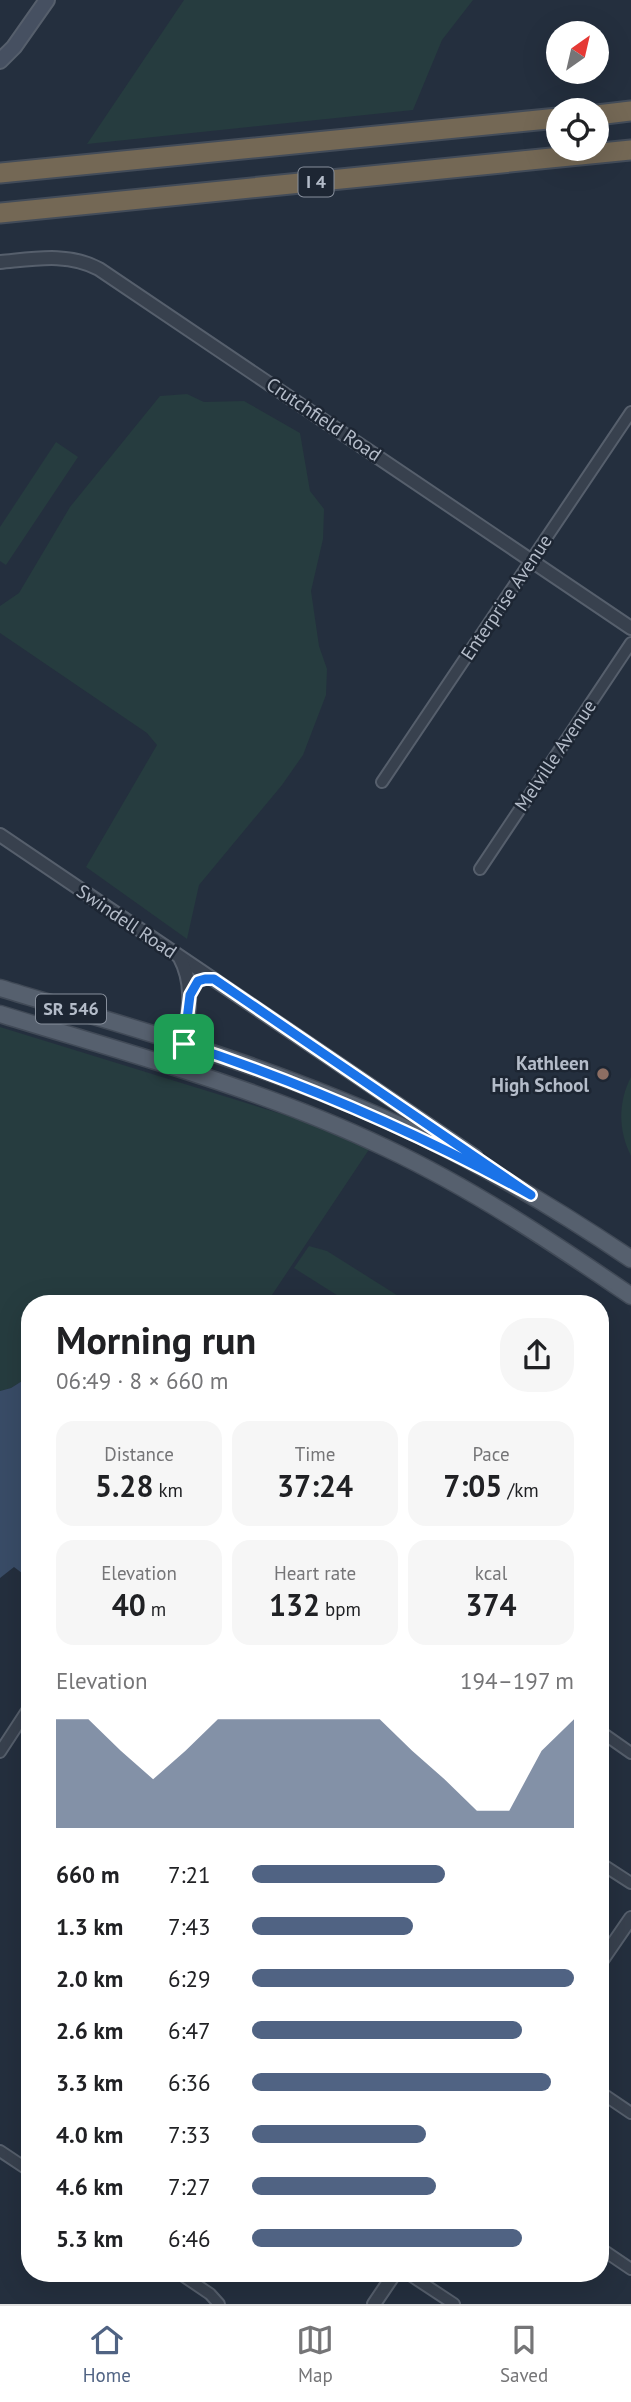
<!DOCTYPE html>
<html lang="en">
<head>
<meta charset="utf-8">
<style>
  :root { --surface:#fff; --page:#f6f6f6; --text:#202124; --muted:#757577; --line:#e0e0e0; --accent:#506383 }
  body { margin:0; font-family:"PT Sans",sans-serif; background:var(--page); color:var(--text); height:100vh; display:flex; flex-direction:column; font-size:26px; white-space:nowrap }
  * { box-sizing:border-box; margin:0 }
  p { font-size:23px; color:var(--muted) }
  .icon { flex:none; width:38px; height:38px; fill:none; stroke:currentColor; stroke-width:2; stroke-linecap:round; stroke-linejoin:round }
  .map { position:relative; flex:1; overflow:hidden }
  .panel { position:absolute; left:21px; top:1295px; width:588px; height:987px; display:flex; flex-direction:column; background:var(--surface); border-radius:28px; box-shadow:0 7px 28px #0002 }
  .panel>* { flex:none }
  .needle { width:46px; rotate:34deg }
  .fabs { position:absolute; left:546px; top:21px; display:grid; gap:14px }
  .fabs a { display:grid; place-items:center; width:63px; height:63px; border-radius:50%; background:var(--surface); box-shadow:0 7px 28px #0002; font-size:35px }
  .pin { position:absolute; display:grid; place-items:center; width:60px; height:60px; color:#fff; margin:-30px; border-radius:14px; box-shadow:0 4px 10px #0006 }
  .round { display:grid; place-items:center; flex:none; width:74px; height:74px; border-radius:28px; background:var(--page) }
  .overview { display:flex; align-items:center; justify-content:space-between; height:119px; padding:0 35px }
  h1 { font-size:38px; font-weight:800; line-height:52px }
  .stats { display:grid; grid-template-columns:repeat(3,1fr); gap:10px; height:119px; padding:7px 35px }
  .stats div { display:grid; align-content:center; border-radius:18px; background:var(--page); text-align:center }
  .stats b { font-size:30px; font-weight:800 }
  .stats small { font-size:19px; font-weight:400 }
  .stats p { font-size:19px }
  .chart { height:196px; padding:14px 35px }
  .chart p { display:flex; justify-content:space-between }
  .chart svg { width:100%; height:126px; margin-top:7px; fill:var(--accent); opacity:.7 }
  ul { padding:0 35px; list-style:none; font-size:23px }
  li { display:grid; grid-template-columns:112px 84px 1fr; align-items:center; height:52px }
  li i { height:18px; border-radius:9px; background:var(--accent) }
  .dock { display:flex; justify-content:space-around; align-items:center; height:98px; border-top:2px solid var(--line); background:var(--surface); font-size:19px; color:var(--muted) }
  .dock a { display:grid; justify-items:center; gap:4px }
  .dock .on { color:var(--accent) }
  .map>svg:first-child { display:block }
  .green { fill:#263c3f }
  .water { fill:#394c67 }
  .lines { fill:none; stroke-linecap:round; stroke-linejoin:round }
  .minor-casing { stroke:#565f6c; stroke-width:14 }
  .tertiary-casing { stroke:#565f6c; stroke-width:16 }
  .secondary-casing { stroke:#565f6c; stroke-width:18 }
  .primary-casing { stroke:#414a57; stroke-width:19 }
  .motorway-casing { stroke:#434c59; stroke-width:23 }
  .minor { stroke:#38414e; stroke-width:10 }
  .tertiary { stroke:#38414e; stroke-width:12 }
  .secondary { stroke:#465061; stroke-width:14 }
  .primary { stroke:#56606e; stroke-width:16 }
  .motorway { stroke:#746855; stroke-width:19 }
  .route-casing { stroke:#fff; stroke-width:14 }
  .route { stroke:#1a73e8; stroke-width:9 }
  .education-dot { fill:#8d6e63; stroke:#1d2633; stroke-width:2.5 }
  .labels { text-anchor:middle; stroke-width:5; stroke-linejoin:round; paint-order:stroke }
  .shield { fill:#1d2633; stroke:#878f9c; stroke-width:2 }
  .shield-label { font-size:18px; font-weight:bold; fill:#b4bcc9 }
  .street-label { font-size:19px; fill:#b4bcc9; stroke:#1d2633 }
  .poi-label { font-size:19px; font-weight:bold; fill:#b4bcc9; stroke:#1d2633; text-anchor:end }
</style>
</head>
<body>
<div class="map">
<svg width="631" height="2304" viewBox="0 0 631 2304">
  <rect width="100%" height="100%" fill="#242f3e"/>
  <g class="green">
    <path d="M184,0H473L442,40L413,110L87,144Z"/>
    <path d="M187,394L204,402L244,401L300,433L310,491L324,509L323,539L311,591L319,646L327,669L326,695L303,755L282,785L199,885L187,939L86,867L157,745L147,733L0,633V606L19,593L70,507L160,396Z"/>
    <path d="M56,442L78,457L6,565L0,561V527Z"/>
    <path d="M0,1027L298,1119L370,1148L266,1304H30V1376L11,1388L0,1391Z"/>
    <path d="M631,1077V1156C618,1130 618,1102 631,1077Z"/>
    <path d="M309,1246L327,1251L411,1304H351L294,1268Z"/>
  </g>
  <path class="water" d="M30,1376V1579L14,1567L0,1578V1391L11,1388Z"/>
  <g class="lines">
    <g class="minor-casing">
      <g id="minor">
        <path d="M382,782L631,412"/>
        <path d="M480,869L631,643"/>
        <path d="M601,1732L631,1753"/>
        <path d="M0,1752L30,1706"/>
        <path d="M600,1863L631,1883"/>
        <path d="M600,2092L631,2113"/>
        <path d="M0,2151L30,2171"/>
        <path d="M600,2248L631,2269"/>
        <path d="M179,2273L210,2294L219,2304"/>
        <path d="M407,2273L454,2304"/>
      </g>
    </g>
    <g class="tertiary-casing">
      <g id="tertiary">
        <path d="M0,262C33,259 68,252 99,269L631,628"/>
        <path d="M0,835L476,1157"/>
        <path d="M180,958C195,986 188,1014 184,1044"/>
        <path d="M600,1963L631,1918"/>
        <path d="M374,2304L395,2273"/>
      </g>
    </g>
    <g class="secondary-casing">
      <path id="secondary" d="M0,61L14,47L47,0"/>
    </g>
    <g class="primary-casing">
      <g id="primary">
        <path d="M0,988C113,1022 228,1054 338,1099C442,1140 539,1197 631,1259"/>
        <path d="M0,1014C130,1054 263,1089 386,1148C473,1189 552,1242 631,1296"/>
      </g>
    </g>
    <g class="motorway-casing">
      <g id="motorway">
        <path d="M597,115L631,111"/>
        <path d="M0,173L558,118"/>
        <path d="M0,213L631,150"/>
      </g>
    </g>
    <use href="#minor" class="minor"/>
    <use href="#tertiary" class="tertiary"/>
    <use href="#secondary" class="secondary"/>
    <use href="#primary" class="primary"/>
    <use href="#motorway" class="motorway"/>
  </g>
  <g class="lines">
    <g class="route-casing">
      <path id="route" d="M205,979H214L531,1195C419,1133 306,1084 184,1044L190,995L198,981Z"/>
    </g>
    <use href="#route" class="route"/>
  </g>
  <circle class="education-dot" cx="603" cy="1074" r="7"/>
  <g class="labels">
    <g class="shield">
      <rect x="298.5" y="167.5" width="35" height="29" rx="5"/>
      <rect x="36" y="994.5" width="70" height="29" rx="5"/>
    </g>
    <g class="shield-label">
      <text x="316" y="188">I 4</text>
      <text x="71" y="1015">SR 546</text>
    </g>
    <g class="street-label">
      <text transform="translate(324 419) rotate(34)" y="7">Crutchfield Road</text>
      <text transform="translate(506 597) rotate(-56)" y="7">Enterprise Avenue</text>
      <text transform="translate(555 755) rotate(-56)" y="7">Melville Avenue</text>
      <text transform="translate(127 921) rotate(34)" y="7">Swindell Road</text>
    </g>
    <g class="poi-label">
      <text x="589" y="1070">Kathleen<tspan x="589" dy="22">High School</tspan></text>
    </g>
  </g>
</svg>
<div class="fabs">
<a><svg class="needle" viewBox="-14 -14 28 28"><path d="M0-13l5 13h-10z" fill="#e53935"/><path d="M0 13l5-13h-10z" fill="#757577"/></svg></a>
<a><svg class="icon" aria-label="locate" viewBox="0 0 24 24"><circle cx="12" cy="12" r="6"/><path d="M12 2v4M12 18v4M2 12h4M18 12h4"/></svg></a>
</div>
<div class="pin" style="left:184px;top:1044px;background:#1e9e55"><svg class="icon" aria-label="arrive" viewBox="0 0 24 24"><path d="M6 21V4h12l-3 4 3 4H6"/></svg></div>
<section class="panel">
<div class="overview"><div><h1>Morning run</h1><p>06:49 · 8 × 660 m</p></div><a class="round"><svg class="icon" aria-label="share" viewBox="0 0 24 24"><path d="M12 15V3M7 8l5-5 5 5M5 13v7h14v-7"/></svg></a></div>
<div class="stats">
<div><p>Distance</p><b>5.28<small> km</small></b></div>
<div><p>Time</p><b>37:24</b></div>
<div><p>Pace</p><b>7:05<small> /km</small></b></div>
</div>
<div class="stats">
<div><p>Elevation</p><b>40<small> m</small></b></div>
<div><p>Heart rate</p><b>132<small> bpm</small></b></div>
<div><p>kcal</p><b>374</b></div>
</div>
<div class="chart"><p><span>Elevation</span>194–197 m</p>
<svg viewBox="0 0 160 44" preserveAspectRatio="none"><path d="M0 44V6L10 6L20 17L30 27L40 17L50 6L60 6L70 6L80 6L90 6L100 6L110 17L120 27L130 38L140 38L150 17L160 6V44z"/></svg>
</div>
<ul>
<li><b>660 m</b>7:21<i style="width:60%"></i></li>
<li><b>1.3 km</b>7:43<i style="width:50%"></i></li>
<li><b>2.0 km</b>6:29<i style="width:100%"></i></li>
<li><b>2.6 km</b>6:47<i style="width:84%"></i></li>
<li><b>3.3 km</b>6:36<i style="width:93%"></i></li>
<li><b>4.0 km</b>7:33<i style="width:54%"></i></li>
<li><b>4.6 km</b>7:27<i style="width:57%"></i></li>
<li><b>5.3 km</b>6:46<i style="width:84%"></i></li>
</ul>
</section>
</div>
<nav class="dock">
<a class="on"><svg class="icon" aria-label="home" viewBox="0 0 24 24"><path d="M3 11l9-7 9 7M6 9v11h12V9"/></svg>Home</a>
<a><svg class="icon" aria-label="map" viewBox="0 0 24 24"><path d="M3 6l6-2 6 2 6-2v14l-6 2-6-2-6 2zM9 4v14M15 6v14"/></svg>Map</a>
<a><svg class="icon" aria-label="saved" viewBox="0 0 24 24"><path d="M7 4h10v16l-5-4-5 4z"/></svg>Saved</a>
</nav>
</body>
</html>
